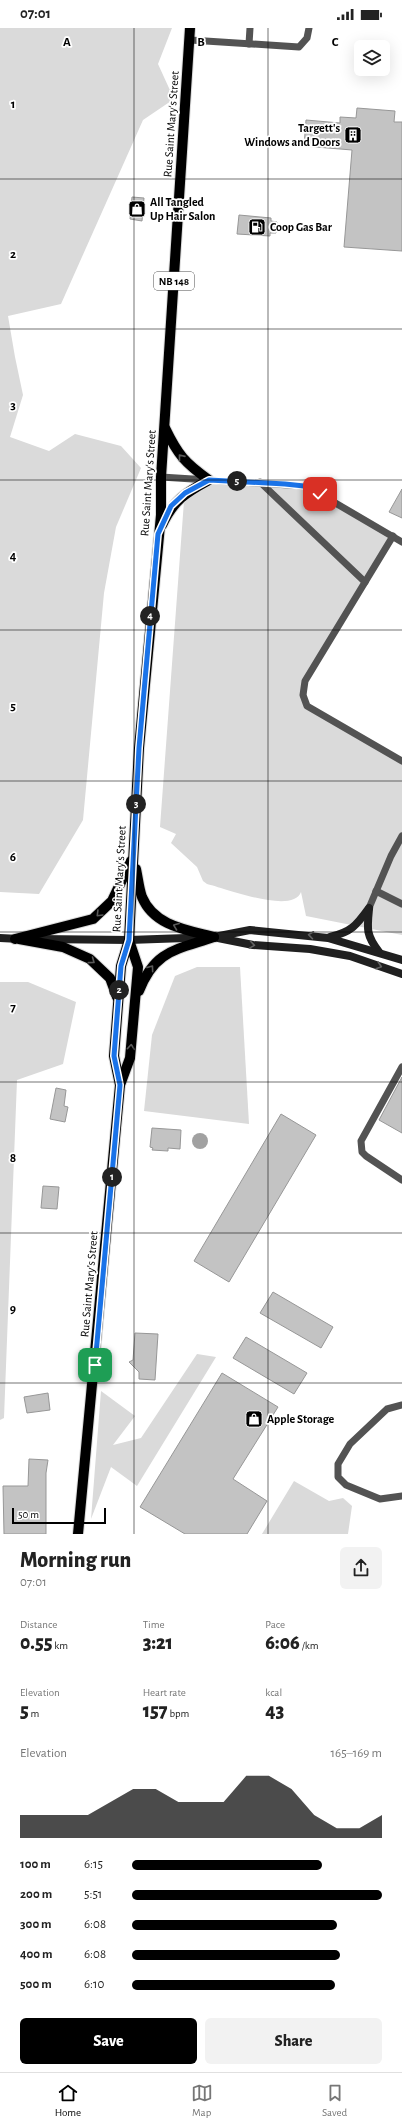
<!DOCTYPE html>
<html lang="en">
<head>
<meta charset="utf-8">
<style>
  :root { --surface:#fff; --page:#f2f2f2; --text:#222; --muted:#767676; --line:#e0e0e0; --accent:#000 }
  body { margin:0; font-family:"Alegreya Sans",sans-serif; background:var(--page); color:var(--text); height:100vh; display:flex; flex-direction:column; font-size:15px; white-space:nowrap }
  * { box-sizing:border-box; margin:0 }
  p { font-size:13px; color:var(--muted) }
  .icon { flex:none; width:22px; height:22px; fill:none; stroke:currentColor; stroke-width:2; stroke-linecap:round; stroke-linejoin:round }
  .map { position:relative; height:1506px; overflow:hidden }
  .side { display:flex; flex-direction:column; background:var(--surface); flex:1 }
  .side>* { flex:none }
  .controls { position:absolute; left:354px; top:12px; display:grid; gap:8px }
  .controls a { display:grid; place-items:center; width:36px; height:36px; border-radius:6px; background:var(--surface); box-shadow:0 4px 16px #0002; font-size:20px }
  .scale { position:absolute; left:12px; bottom:10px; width:94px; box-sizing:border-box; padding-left:4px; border:2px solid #000; border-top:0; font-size:11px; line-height:14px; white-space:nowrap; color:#000; -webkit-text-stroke:3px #fff; paint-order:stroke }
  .pin { position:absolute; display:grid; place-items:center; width:34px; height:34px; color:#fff; margin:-17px; border-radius:8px; box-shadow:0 2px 6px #0006 }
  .km { position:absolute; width:20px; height:20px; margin:-10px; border-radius:50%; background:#222; color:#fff; font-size:11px; line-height:20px; text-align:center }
  .round { display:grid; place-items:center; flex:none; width:42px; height:42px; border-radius:6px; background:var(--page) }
  .overview { display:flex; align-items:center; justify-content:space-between; height:68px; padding:0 20px }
  h1 { font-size:22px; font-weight:800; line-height:30px }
  .figures { display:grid; grid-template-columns:repeat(3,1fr); gap:6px; height:68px; padding:4px 20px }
  .figures div { display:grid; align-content:center }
  .figures b { font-size:20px; font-weight:800 }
  .figures small { font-size:11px; font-weight:400 }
  .figures p { font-size:11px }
  .chart { height:112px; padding:8px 20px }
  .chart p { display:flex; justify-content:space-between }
  .chart svg { width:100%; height:72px; margin-top:4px; fill:var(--accent); opacity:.7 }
  .button { display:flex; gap:8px; margin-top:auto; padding:8px 20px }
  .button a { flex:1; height:46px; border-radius:6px; background:var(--accent); color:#fff; font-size:16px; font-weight:800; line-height:46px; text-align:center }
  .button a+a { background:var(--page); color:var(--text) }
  ul { padding:0 20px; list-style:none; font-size:13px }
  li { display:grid; grid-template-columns:64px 48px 1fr; align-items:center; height:30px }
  li i { height:10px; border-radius:5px; background:var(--accent) }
  .status { display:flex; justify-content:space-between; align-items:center; height:28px; padding:0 20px; background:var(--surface); direction:ltr }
  .status svg { height:11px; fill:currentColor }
  .tabs { display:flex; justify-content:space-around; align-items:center; height:56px; border-top:1px solid var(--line); background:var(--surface); font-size:11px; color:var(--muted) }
  .tabs a { display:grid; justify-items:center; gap:2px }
  .tabs .on { color:var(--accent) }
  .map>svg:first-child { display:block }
  .green { fill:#dadada }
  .water { fill:#a1a1a1 }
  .building { fill:#c3c3c3; stroke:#979797 }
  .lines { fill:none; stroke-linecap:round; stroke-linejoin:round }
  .primary-casing { stroke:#dbdbdb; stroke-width:12 }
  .service { stroke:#535353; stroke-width:7 }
  .secondary { stroke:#202020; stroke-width:8 }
  .primary { stroke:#000; stroke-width:10 }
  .oneway { stroke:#595959 }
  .oneway2 { stroke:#636363 }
  .route-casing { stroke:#fff; stroke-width:8 }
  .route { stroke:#1a73e8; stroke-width:5 }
  .grid { fill:none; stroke:#000; stroke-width:1; stroke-opacity:0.55 }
  .labels { text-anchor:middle; stroke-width:3.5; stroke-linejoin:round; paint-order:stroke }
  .shield { fill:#fff; stroke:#4c4c4c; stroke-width:1 }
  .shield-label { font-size:11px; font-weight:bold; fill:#000 }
  .street-label { font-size:12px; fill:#000; stroke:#fff }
  .poi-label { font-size:12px; font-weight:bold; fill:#000; stroke:#fff; text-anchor:start }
  .grid-label { font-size:13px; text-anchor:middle; font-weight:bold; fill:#000; stroke:#fff; stroke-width:3.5; stroke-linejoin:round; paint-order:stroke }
</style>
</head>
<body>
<div class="status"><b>07:01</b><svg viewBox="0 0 49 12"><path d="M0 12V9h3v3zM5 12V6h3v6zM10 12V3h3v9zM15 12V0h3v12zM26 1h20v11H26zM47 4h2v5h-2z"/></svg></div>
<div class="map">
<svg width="402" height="1506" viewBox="0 0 402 1506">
  <rect width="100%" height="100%" fill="#fff"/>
  <g class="green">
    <path d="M0,0H172L158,36L174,71L143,92L61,276L8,288L15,329L23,367L10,409L49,423L75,406L121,418L141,440L116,499L104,565L83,792L39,866L0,864Z"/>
    <path d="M209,452L304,458L393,508L305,652L308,678L402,733V907L306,888L301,864C293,887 224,860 207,856L203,853L197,839L171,815L176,806L160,799L184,473Z"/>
    <path d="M197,939H240L249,1096L144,1083L152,1007L175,948Z"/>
    <path d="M0,954H28L76,974L63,1036L17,1052L4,1390L0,1392Z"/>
    <path d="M197,1326L216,1329L137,1458L111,1439L91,1491L101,1363L135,1388L113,1417L141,1410Z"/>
    <path d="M294,1453L329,1473L343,1470L352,1478L348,1506H262Z"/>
  </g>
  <circle class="water" cx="200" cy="1113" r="8"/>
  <g class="building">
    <path d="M357,80L395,83L394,94H402V223L344,219L352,122L304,118L306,92L340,95V89L356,90Z"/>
    <path d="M132,169L144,170L142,193L130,191Z"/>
    <path d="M239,187L271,190V193L277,194L276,205H270V208L237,206Z"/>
    <path d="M402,461V490L389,484Z"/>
    <path d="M402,1049V1105L379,1092Z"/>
    <path d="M56,1060L66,1062L64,1078L68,1079L65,1094L50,1091Z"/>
    <path d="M281,1086L316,1107L229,1254L194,1233Z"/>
    <path d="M152,1100L181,1102L180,1121L168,1120V1123L152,1122L153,1120L150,1119Z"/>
    <path d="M43,1158L59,1159L57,1181L41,1180Z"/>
    <path d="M273,1264L333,1299L321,1320L260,1285Z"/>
    <path d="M135,1305L158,1306L155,1352L139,1351V1344L129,1334L133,1332Z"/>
    <path d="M246,1309L307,1345L294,1366L233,1330Z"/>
    <path d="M222,1345L278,1379L233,1451L267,1473L247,1506H185L140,1479Z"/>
    <path d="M48,1365L50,1382L27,1385L24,1369Z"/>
    <path d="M29,1431L48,1432L46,1445V1506H4L3,1458H28Z"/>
  </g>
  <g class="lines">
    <g class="primary-casing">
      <g id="primary">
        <path d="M162,497C174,472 185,465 209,452C185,435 178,427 165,400"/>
        <path d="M136,841C138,850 139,861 142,869C154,898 187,902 214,909"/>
        <path d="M15,911L93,891L112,873L131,833"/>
        <path d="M19,911L63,919L90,931L110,950L117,969"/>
        <path d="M139,963C155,922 176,922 214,909"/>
        <path d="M120,1057L114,1028L121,938L129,912L139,720L161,487V449L190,0"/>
        <path d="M78,1506L120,1057L130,1030L138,939L129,912"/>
      </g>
    </g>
    <g class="service">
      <path d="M190,12L299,19L307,10L309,0"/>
      <path d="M249,16L250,0"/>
      <path d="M161,449L304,458L320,466L402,514"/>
      <path d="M260,454L365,554"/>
      <path d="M393,508L305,653L303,667L307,678L402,733"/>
      <path d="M376,863L402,876"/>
      <path d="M369,880L391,828L402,808"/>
      <path d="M402,1039L361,1113L362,1124L366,1128L402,1152"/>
      <path d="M402,1377L387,1381L350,1416L338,1436V1449L346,1457L380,1471L402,1468"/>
    </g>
    <g class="secondary">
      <path d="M369,881C367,901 366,907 379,924"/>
      <path d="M330,909C351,904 356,898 369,880"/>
      <path d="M0,910L20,911"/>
      <path d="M218,910L253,917L310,921L350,928L402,946"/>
      <path d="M39,911L129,912L214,909L250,902L328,910L402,932"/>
    </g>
    <use href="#primary" class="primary"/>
  </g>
  <defs><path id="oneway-chevron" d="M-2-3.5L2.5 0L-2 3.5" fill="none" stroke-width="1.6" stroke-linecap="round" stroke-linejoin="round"/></defs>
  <g class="oneway">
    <use href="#oneway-chevron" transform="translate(181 429) rotate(-129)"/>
    <use href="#oneway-chevron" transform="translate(99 886) rotate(135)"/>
    <use href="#oneway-chevron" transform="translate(176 898) rotate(-159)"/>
    <use href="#oneway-chevron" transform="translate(92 933) rotate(37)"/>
    <use href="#oneway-chevron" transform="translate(151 940) rotate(-54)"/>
    <use href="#oneway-chevron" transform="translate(131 1019) rotate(-85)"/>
  </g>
  <g class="oneway2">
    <use href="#oneway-chevron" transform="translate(311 907) rotate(-172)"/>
    <use href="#oneway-chevron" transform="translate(252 917) rotate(9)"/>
    <use href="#oneway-chevron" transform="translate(379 938) rotate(18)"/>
  </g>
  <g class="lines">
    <g class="route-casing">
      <path id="route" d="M95,1337L120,1057L114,1028L121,938L129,912L139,720L158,506L171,478L185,465L209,452L285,456L304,458L320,466"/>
    </g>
    <use href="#route" class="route"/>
  </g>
  <path class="grid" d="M134,0V1506M268,0V1506M0,151H402M0,301H402M0,452H402M0,602H402M0,753H402M0,904H402M0,1054H402M0,1205H402M0,1355H402"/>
  <defs>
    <g id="building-square" transform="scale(0.9)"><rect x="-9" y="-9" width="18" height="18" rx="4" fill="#000" stroke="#fff"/><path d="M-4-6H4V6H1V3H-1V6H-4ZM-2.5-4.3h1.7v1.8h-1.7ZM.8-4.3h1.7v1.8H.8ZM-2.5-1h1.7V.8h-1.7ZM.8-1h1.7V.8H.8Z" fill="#fff"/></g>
    <g id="shop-square" transform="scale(0.9)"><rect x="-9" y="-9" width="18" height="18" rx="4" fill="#000" stroke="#fff"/><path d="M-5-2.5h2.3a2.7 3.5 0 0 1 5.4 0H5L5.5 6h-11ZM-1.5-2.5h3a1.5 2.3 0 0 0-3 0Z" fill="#fff"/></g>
    <g id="fuel-square" transform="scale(0.9)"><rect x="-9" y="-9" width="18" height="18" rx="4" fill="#000" stroke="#fff"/><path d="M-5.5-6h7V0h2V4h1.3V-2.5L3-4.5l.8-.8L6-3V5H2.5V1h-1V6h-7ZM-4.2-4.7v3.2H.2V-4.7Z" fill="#fff"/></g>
  </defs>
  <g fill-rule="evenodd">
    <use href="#building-square" x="353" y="107"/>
    <use href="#shop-square" x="137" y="181"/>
    <use href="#fuel-square" x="257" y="199"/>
    <use href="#shop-square" x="254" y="1391"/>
  </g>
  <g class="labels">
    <rect class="shield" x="154" y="244" width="40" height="18" rx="3"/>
    <g class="shield-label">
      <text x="174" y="257">NB 148</text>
    </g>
    <g class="street-label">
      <text transform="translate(171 96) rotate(-86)" y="4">Rue Saint Mary's Street</text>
      <text transform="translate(148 455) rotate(-86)" y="4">Rue Saint Mary's Street</text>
      <text transform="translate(119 851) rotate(-87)" y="4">Rue Saint Mary's Street</text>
      <text transform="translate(89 1256) rotate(-85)" y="4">Rue Saint Mary's Street</text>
    </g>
    <g class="poi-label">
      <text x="340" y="104" text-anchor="end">Targett's<tspan x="340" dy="14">Windows and Doors</tspan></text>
      <text x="150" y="178">All Tangled<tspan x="150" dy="14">Up Hair Salon</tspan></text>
      <text x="270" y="203">Coop Gas Bar</text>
      <text x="267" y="1395">Apple Storage</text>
    </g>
  </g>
  <g class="grid-label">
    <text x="67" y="18">A</text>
    <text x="201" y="18">B</text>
    <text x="335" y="18">C</text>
    <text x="13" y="80">1</text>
    <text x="13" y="230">2</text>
    <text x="13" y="381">3</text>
    <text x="13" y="532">4</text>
    <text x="13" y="682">5</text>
    <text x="13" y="833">6</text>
    <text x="13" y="983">7</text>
    <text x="13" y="1134">8</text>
    <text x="13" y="1285">9</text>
  </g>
</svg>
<div class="controls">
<a><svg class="icon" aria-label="layers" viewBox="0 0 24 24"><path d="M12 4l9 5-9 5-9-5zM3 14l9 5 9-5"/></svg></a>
</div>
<div class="scale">50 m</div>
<div class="pin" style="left:95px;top:1337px;background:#1e9e55"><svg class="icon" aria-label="arrive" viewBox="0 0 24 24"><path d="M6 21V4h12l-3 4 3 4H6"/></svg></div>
<div class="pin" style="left:320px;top:466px;background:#d93025"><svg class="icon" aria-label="check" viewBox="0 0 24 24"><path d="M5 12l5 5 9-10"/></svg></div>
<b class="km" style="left:112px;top:1149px">1</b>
<b class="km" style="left:119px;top:962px">2</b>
<b class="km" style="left:136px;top:776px">3</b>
<b class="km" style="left:150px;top:588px">4</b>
<b class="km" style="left:237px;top:453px">5</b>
</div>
<section class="side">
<div class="overview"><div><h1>Morning run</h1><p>07:01</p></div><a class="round"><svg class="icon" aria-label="share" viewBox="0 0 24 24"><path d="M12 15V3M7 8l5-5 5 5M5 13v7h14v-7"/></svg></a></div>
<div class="figures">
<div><p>Distance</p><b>0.55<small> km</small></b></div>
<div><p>Time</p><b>3:21</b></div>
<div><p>Pace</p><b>6:06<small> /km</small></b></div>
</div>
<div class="figures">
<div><p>Elevation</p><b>5<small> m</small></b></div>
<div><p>Heart rate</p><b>157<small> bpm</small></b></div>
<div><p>kcal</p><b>43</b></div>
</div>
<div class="chart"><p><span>Elevation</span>165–169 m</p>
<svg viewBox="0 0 160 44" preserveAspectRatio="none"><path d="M0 44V30L10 30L20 30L30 30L40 22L50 14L60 14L70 22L80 22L90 22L100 6L110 6L120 14L130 30L140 38L150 38L160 30V44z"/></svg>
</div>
<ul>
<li><b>100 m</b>6:15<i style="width:76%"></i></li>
<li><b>200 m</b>5:51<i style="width:100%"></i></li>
<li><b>300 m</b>6:08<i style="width:82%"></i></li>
<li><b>400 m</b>6:08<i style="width:83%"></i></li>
<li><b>500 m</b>6:10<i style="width:81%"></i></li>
</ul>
<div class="button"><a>Save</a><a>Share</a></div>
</section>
<nav class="tabs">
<a class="on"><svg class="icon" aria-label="home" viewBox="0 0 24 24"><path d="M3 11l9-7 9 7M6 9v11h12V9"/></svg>Home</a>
<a><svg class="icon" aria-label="map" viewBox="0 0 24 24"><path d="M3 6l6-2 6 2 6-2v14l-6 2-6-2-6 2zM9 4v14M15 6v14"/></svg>Map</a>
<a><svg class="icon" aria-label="saved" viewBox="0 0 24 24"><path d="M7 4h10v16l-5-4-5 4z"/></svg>Saved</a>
</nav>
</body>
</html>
